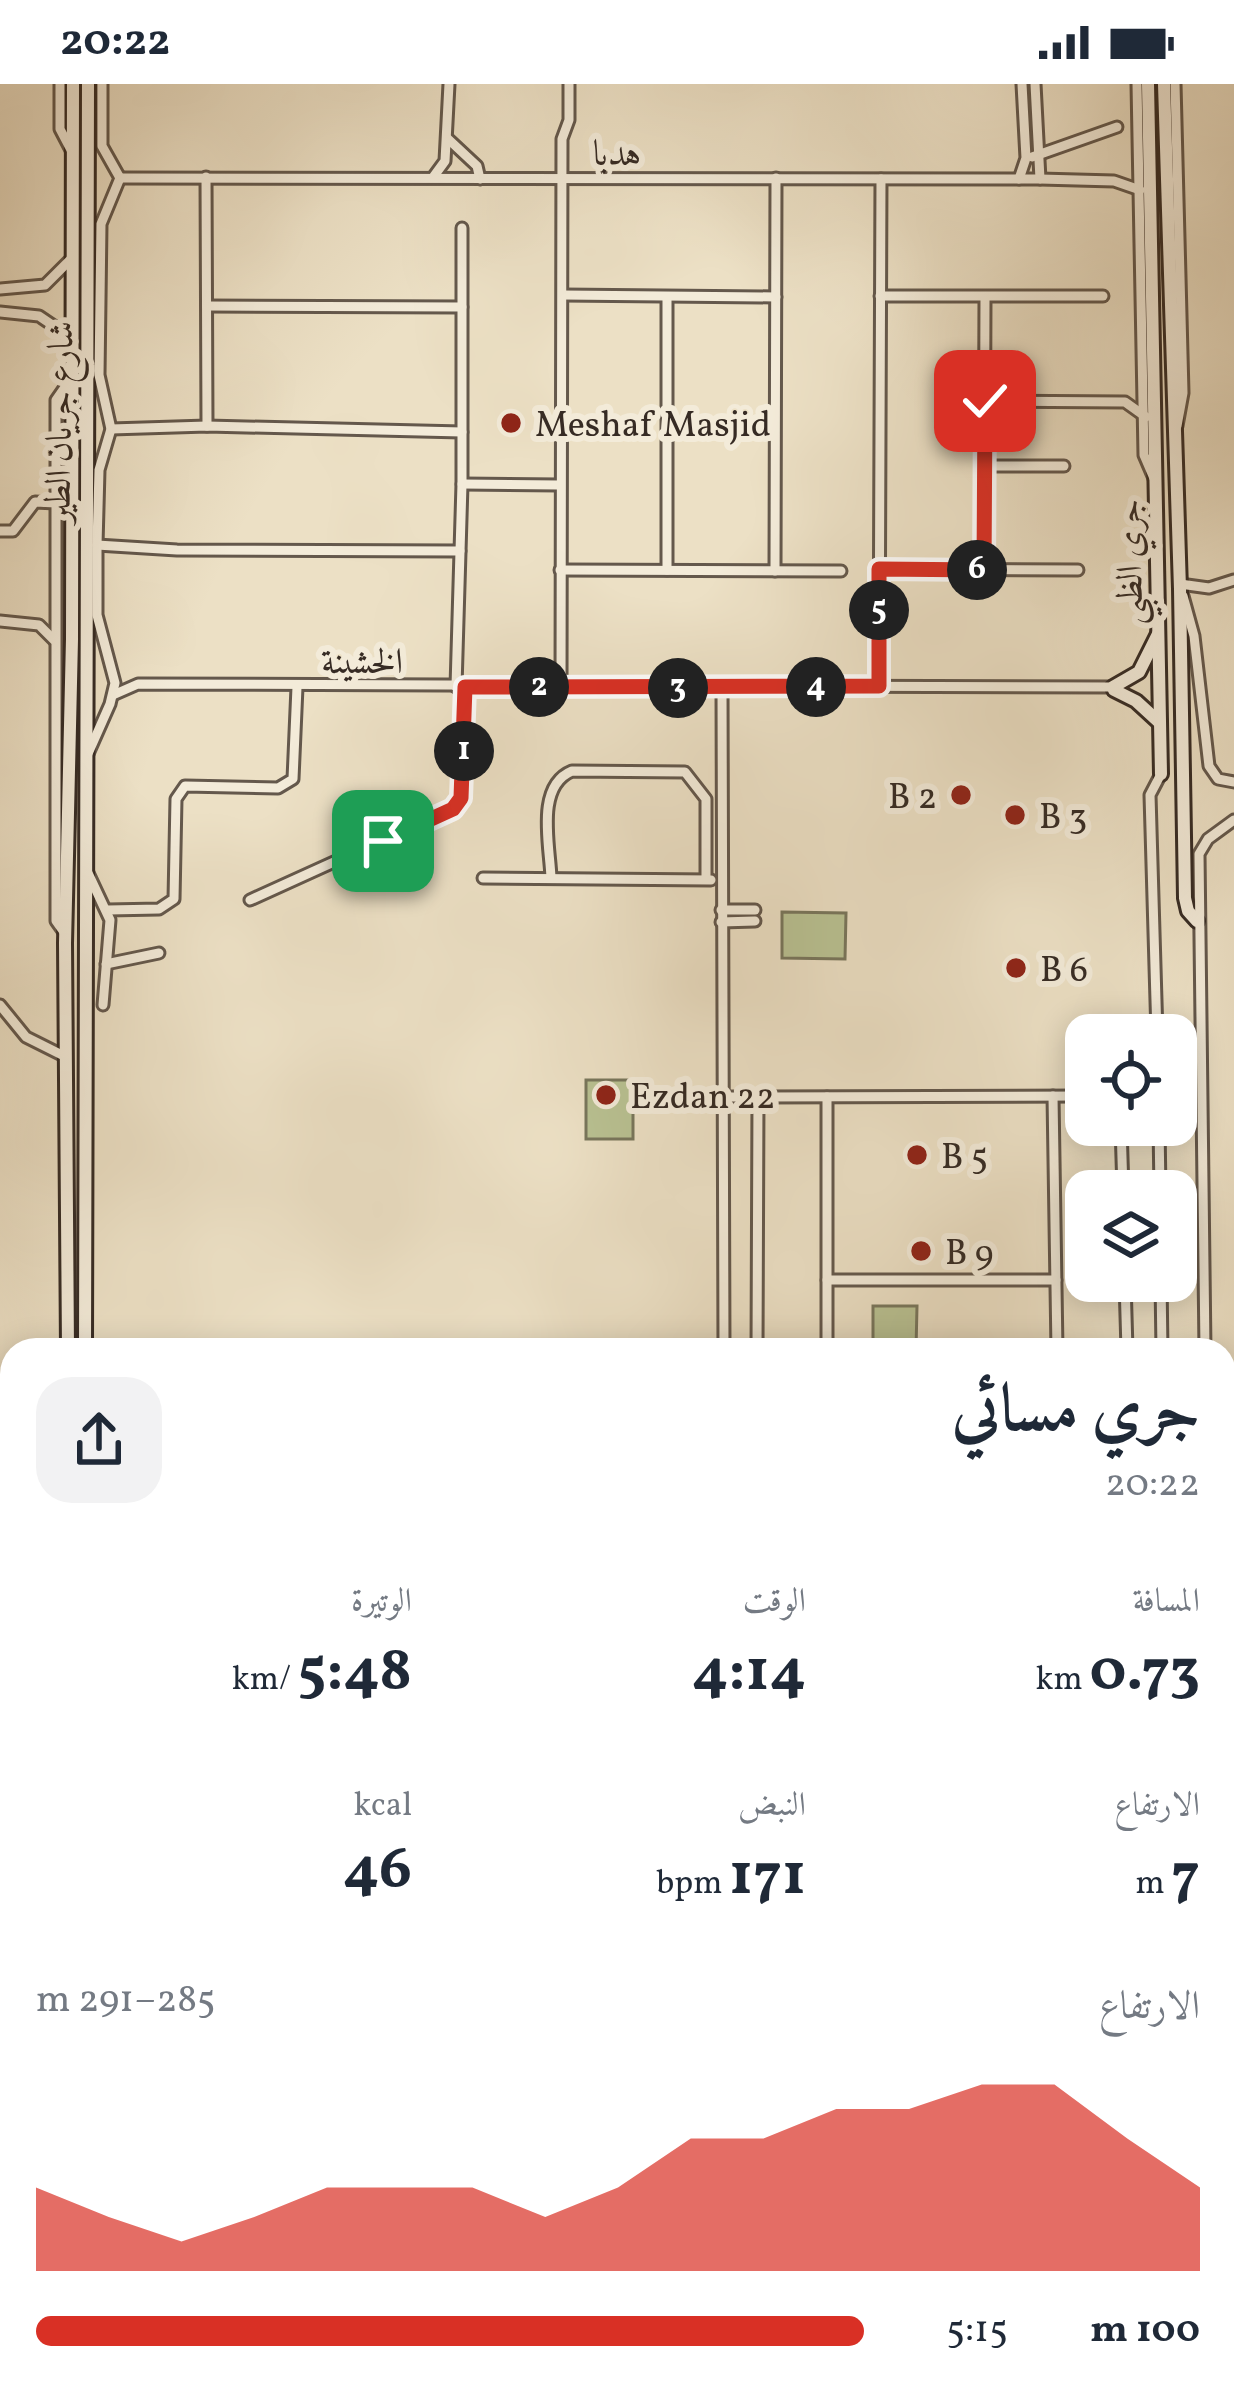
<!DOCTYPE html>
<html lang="ar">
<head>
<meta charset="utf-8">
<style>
  :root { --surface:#fff; --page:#f2f2f3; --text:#1f2937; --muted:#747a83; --accent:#d93025 }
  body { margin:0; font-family:Vollkorn,Amiri,serif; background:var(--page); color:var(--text); direction:rtl; height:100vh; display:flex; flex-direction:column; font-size:45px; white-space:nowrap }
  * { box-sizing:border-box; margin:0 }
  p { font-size:39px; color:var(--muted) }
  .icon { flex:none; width:66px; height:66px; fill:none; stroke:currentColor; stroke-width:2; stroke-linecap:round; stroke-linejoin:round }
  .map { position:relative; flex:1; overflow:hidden; direction:ltr }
  .drawer { position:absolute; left:0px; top:1254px; width:1236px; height:1065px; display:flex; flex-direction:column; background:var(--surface); border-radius:36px 36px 0 0; box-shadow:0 6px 30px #0003; direction:rtl }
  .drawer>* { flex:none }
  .tools { position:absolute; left:1065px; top:930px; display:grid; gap:24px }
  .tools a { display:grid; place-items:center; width:132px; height:132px; border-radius:24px; background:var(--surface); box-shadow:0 6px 30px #0003; font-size:60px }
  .pin { position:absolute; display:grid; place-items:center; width:102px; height:102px; color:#fff; margin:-51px; border-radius:24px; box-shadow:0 6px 18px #0006 }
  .km { position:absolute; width:60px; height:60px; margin:-30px; border-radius:50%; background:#222; color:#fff; font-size:33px; line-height:60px; text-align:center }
  .round { display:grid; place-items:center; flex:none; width:126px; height:126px; border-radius:36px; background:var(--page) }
  .overview { display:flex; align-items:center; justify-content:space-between; height:204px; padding:0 36px }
  h1 { font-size:66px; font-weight:700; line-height:90px }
  .metrics { display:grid; grid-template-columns:repeat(3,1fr); gap:18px; height:204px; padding:12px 36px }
  .metrics div { display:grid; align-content:center }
  .metrics b { font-size:60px; font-weight:700 }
  .metrics small { font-size:33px; font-weight:400 }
  .metrics p { font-size:33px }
  .chart { height:336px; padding:24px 36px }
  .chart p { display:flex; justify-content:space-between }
  .chart svg { width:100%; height:216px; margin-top:12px; fill:var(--accent); opacity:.7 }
  ul { padding:0 36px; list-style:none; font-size:39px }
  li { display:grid; grid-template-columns:192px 144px 1fr; align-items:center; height:90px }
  li i { height:30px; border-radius:15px; background:var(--accent) }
  .status { display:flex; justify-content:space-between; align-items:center; height:84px; padding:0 60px; background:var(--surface); direction:ltr }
  .status svg { height:33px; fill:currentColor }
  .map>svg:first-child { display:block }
  .green { fill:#b9c293; stroke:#78765c; stroke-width:3 }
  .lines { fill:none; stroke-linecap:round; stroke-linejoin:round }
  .street-casing { stroke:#64584c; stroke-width:15 }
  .secondary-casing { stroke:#362b24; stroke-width:18 }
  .street { stroke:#f3ebd9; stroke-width:9 }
  .secondary { stroke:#f3ebd9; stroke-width:12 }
  .route-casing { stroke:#fff; stroke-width:24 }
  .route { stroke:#d93025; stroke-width:15 }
  .poi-dot { fill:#8f2418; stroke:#f3ebd9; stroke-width:4.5 }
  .labels { text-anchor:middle; stroke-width:12; stroke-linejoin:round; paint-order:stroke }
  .street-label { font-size:36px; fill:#362b24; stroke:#f3ebd9 }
  .poi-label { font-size:36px; fill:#362b24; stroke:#f3ebd9; text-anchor:start }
</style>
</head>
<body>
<div class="status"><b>20:22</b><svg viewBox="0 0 49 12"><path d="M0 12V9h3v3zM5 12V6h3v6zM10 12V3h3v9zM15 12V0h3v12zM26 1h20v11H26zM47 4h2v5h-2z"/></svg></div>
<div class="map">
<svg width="1234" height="2317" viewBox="0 0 1234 2317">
  <rect width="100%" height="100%" fill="#ece0c5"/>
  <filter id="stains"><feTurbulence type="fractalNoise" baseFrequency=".00167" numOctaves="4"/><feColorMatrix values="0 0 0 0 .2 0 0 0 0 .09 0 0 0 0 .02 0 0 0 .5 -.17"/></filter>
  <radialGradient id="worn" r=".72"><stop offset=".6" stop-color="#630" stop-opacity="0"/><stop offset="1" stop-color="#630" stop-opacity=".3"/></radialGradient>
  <g class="green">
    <path d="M782,828L846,829L845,875L782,874Z"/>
    <rect x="586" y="996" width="47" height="59"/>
    <path d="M873,1222H917L916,1266H873Z"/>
  </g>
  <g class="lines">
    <g class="street-casing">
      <g id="street">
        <path d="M60,0V45L71,66"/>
        <path d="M1035,0L1040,95"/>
        <path d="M1137,0L1144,371L1156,399"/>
        <path d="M1175,0L1183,309L1177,342"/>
        <path d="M447,54L477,82L480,95"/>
        <path d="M1032,73L1117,43"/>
        <path d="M434,92L445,77L449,0"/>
        <path d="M206,93L207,342"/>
        <path d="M120,94L1040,95L1114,97L1140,106"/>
        <path d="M1019,95L1026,74L1022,0"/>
        <path d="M0,205L45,201L70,176"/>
        <path d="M563,211L776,213"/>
        <path d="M880,212H1103"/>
        <path d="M207,222L462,223"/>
        <path d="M0,228L39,232L70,253"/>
        <path d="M985,317L1125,318L1146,333"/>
        <path d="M111,345L207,342L462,348"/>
        <path d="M984,382H1064"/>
        <path d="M462,400L559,401"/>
        <path d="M0,447H13L35,418L56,419"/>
        <path d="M97,461L177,466L460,467"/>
        <path d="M879,485L1078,486"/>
        <path d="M560,486L841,487"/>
        <path d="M667,486V213"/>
        <path d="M984,486L985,213"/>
        <path d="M775,487L776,94"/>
        <path d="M1180,500L1209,504L1234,496"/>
        <path d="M1183,512L1194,552L1209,682L1218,695L1234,698"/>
        <path d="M0,537L39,541L54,556"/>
        <path d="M879,602L881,95"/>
        <path d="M456,603L462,400V144"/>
        <path d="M561,604L562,55L569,36V0"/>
        <path d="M722,604L724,1266"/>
        <path d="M113,611L138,600L1113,603"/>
        <path d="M87,672L110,620L115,599L97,531V461L99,386L111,345L99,291L101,140L120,94L102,62V0"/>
        <path d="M88,789L110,836L103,921"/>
        <path d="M483,794L711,796"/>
        <path d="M551,794C550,762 535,702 572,687L685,688L706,715V795"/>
        <path d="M250,816L455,723L463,707L465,603"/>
        <path d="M108,826L159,825L174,815L176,715L185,702L278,704L293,695L297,603"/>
        <path d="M721,826H755"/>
        <path d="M721,838L755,837"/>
        <path d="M66,851L56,837V316L70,296"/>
        <path d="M106,880L159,869"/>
        <path d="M0,921L26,953L66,973"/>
        <path d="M1157,951L1150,711L1161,690"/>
        <path d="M1053,1012L1057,1266"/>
        <path d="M722,1013L1086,1012"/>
        <path d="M1121,1041L1123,1107"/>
        <path d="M1159,1041L1160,1107"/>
        <path d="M827,1196H1056"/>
        <path d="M1125,1197L1127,1266"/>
        <path d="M1161,1197L1162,1266"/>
        <path d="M757,1266L758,1013"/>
        <path d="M827,1266V1013"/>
        <path d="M1205,1266L1199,770L1208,755L1234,736"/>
        <path d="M1224,1510L1234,1504"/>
        <path d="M0,1570L12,1575"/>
        <path d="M1224,1608L1234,1610"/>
        <path d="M1224,1886L1234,1883"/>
        <path d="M1224,1933L1234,1959"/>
        <path d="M1224,2144L1234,2141"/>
        <path d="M1224,2256L1234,2253"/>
        <path d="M93,2307V2317"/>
        <path d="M558,2307V2317"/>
        <path d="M735,2307L736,2317"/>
        <path d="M771,2307V2317"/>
        <path d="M874,2307V2317"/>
        <path d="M1175,2307L1178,2317"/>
        <path d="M723,2317V2307"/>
        <path d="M1025,2317L1058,2307"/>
      </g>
    </g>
    <g class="secondary-casing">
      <g id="secondary">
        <path d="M1148,0L1161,690"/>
        <path d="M1164,0L1180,505L1185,814L1188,827L1197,837"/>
        <path d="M1113,603L1139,588L1158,550"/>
        <path d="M1114,606L1136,617L1160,639"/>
        <path d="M68,1266L65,859L72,555L73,0"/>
        <path d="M85,1266L88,0"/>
        <path d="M1224,1553L1234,1560"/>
        <path d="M1224,1589L1234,1586"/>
        <path d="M1224,1622L1234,1619"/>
        <path d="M0,2062L12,2057"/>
        <path d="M0,2081L12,2076"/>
        <path d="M0,2090L12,2086"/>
      </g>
    </g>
    <use href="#street" class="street"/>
    <use href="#secondary" class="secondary"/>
  </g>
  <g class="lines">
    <g class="route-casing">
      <path id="route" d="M383,757L453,725L461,714L465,603L879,602V485L984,486L985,317"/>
    </g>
    <use href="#route" class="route"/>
  </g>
  <g class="poi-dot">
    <circle cx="511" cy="339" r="12"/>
    <circle cx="961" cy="711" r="12"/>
    <circle cx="1015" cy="731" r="12"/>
    <circle cx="1016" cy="884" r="12"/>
    <circle cx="606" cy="1011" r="12"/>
    <circle cx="917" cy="1071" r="12"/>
    <circle cx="921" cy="1167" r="12"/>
  </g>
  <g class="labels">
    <g class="street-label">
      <text x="617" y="81">هدبا</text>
      <text transform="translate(58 338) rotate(-89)" y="13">شارع جريان الطير</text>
      <text transform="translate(1128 478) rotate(-91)" y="13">جري الظبي</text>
      <text x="362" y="589">الخشينة</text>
    </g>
    <g class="poi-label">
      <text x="535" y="352">Meshaf Masjid</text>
      <text x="937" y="724" text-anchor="end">B 2</text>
      <text x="1039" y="744">B 3</text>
      <text x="1040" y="897">B 6</text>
      <text x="630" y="1024">Ezdan 22</text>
      <text x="941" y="1084">B 5</text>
      <text x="945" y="1180">B 9</text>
    </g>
  </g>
  <rect width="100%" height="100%" filter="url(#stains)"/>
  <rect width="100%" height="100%" fill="url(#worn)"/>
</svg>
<div class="tools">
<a><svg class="icon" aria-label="locate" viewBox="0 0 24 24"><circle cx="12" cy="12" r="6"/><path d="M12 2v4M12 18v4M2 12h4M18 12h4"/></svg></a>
<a><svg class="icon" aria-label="layers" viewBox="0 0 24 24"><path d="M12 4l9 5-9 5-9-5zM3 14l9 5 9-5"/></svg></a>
</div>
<div class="pin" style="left:383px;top:757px;background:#1e9e55"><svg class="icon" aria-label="arrive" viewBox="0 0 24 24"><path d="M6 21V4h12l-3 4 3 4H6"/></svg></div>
<div class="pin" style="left:985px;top:317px;background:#d93025"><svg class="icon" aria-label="check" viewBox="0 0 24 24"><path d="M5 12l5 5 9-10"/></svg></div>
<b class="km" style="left:464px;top:667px">1</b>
<b class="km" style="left:539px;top:603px">2</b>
<b class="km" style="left:678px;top:604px">3</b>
<b class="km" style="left:816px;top:603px">4</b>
<b class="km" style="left:879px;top:526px">5</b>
<b class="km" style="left:977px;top:486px">6</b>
<section class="drawer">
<div class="overview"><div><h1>جري مسائي</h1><p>20:22</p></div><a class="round"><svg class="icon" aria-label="share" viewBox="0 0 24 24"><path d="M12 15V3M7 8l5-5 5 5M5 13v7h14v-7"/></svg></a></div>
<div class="metrics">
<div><p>المسافة</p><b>0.73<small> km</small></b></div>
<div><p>الوقت</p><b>4:14</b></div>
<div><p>الوتيرة</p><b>5:48<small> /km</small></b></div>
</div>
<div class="metrics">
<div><p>الارتفاع</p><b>7<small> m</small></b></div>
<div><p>النبض</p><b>171<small> bpm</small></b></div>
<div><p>kcal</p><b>46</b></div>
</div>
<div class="chart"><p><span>الارتفاع</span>285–291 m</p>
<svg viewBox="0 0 160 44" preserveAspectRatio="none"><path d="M0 44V27L10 33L20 38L30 33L40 27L50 27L60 27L70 33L80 27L90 17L100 17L110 11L120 11L130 6L140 6L150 17L160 27V44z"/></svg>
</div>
<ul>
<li><b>100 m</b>5:15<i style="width:100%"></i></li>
</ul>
</section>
</div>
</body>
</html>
